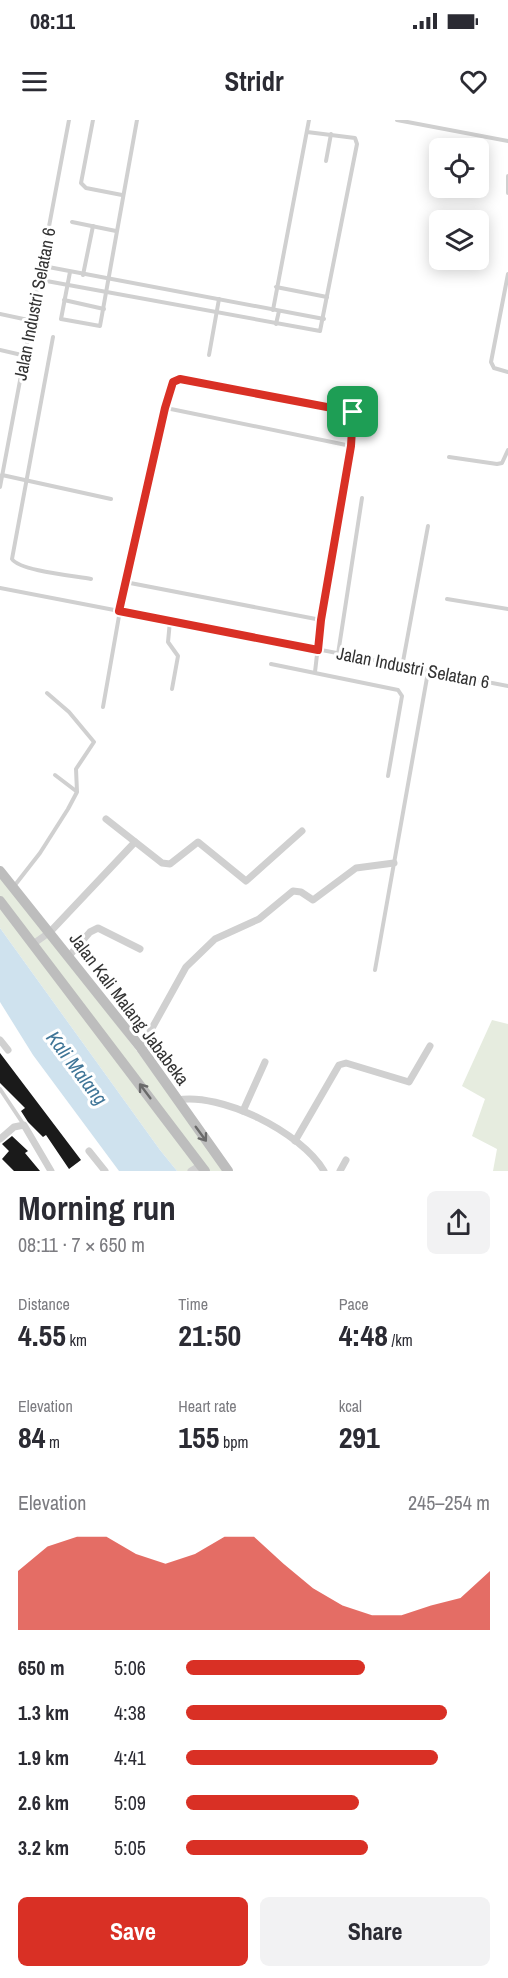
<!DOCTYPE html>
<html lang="en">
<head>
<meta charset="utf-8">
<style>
  :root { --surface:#fff; --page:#f2f2f3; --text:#2b2b33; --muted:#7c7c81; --accent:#d93025 }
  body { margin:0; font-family:"Archivo Narrow",sans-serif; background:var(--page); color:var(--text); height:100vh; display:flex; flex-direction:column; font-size:22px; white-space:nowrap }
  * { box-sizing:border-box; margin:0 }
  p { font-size:20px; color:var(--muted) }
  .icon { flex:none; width:33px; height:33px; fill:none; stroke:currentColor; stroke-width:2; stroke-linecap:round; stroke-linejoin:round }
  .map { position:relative; height:1051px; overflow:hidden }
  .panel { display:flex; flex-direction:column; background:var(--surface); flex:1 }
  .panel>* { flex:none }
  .tools { position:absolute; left:429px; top:18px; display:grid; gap:12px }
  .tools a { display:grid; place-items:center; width:60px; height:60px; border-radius:9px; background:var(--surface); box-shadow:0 3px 15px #0003; font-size:30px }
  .pin { position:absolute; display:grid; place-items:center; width:51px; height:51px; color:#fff; margin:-26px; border-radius:12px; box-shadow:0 3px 9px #0006 }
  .round { display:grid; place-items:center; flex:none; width:63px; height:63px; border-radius:9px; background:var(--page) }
  .overview { display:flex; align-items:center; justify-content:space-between; height:102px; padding:0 18px }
  h1 { font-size:33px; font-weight:700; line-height:45px }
  .metrics { display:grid; grid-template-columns:repeat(3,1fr); gap:9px; height:102px; padding:6px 18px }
  .metrics div { display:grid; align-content:center }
  .metrics b { font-size:30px; font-weight:700 }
  .metrics small { font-size:16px; font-weight:400 }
  .metrics p { font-size:16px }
  .chart { height:168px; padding:12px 18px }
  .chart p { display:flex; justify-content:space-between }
  .chart svg { width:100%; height:108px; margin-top:6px; fill:var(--accent); opacity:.7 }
  .primary-button { display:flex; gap:12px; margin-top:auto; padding:12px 18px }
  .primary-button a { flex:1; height:69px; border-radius:9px; background:var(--accent); color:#fff; font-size:24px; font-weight:700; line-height:69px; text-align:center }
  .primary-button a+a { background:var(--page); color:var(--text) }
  ul { padding:0 18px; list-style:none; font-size:20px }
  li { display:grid; grid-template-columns:96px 72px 1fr; align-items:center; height:45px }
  li i { height:15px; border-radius:8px; background:var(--accent) }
  .status { display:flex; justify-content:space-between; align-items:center; height:42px; padding:0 30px; background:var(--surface); direction:ltr }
  .status svg { height:16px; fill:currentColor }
  header { display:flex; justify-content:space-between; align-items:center; height:78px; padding:0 18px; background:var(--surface); font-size:27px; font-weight:700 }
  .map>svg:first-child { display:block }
  .green { fill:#e6ecdf }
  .water { fill:#cfe2ee }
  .building { fill:#1a1a1a }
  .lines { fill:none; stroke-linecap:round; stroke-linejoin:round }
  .service { stroke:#d0d0d0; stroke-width:4 }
  .minor { stroke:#d0d0d0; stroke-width:7 }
  .secondary { stroke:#bdbdbd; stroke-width:10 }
  .oneway { stroke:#6a6a6a }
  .route-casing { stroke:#fff; stroke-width:12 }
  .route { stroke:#d93025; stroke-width:8 }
  .labels { text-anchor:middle; stroke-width:6; stroke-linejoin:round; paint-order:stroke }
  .street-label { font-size:18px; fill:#333; stroke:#fff }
  .water-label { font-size:20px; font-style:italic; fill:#3f7597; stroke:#fff }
</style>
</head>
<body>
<div class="status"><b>08:11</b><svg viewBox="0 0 49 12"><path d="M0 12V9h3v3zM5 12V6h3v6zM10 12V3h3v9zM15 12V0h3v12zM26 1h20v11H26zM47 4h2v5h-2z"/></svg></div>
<header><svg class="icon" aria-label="menu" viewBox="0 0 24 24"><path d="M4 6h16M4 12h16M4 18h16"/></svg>Stridr<svg class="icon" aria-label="heart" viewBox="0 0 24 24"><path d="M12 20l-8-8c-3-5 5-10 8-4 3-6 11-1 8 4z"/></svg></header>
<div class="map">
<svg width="508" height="1051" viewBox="0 0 508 1051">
  <rect width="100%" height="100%" fill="#fff"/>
  <g class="green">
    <path d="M0,751L228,1051H177L160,1030L0,808Z"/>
    <path d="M492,900L508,904V1051H493L497,1029L472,1016L485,979L462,966Z"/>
  </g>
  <path class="water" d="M0,808L160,1030L177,1051H119L33,935L0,882Z"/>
  <g class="building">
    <path d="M0,933L81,1040L69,1049L46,1015L43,1017L28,1002L21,991L25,988L0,963Z"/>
    <path d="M12,1016L28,1031L25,1033L40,1051H14L2,1039L9,1031L2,1024Z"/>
  </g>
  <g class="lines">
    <g class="service">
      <path d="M93,0L81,63L86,68L122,75"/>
      <path d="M397,0L508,21"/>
      <path d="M326,41L331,14"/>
      <path d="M508,56V73"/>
      <path d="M72,102L116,111"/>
      <path d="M43,146L324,199"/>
      <path d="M70,152L61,199L100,206L137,0"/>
      <path d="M508,154L491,242L494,248L508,252"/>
      <path d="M83,155L93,106"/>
      <path d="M41,160L320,211L357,24L355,18L307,12"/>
      <path d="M276,167L327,177"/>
      <path d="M64,180L104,189"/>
      <path d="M273,190L309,0"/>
      <path d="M0,194L33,201"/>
      <path d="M276,204L279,191"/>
      <path d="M53,217L12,439C20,451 75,456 91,459"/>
      <path d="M0,230L26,236"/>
      <path d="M209,235L219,179"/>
      <path d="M166,288L351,326"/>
      <path d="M449,337L497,344L502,343L508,330"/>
      <path d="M2,355L111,379"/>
      <path d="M0,367L69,0"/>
      <path d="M125,462L321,500"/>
      <path d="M0,468L508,566"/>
      <path d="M447,479L508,489"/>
      <path d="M170,501L168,522L178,536L172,569"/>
      <path d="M338,534L362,378"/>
      <path d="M271,544L398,570L402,576L388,656"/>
      <path d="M402,547L428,406"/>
      <path d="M103,587L125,462L166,288L176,260L351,291L354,294L321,500L315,552"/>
      <path d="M55,655L76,671"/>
      <path d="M15,765L40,733L68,689L77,672L76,649L94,622L69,592L47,573"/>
      <path d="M375,850L428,552"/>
      <path d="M0,969L24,1005"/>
    </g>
    <g class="minor">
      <path d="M106,699L162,743L170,744L198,722L246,761L302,711"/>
      <path d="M33,824L50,812L135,722"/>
      <path d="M69,836L90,812L98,808L140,829"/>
      <path d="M0,920L8,930"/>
      <path d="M141,928L186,847L215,819L259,799L293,771L301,772L313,780L356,748L394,743"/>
      <path d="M177,980C221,972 301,1012 324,1051"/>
      <path d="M243,991L265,942"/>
      <path d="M0,1019L14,1007L24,1005L51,1051"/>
      <path d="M295,1021L339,945L346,943L409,962L430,926"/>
      <path d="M89,1031L105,1051"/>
      <path d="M191,1051L201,1045"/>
      <path d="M340,1051L346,1040"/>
    </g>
    <g class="secondary">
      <path d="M0,751L141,928L228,1051"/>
      <path d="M0,781L205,1051"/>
    </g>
  </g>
  <defs><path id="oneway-shaft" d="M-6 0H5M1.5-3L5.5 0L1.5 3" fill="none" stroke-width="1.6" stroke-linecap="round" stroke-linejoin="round" transform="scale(1.5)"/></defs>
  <g class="oneway">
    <use href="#oneway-shaft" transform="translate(145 971) rotate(-127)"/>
    <use href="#oneway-shaft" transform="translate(201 1014) rotate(54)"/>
  </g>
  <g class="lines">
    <g class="route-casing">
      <path id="route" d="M180,259L353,292L351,326L321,500L318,530L119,491L165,288L173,262Z"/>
    </g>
    <use href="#route" class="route"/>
  </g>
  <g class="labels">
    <g class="street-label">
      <text transform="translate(35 184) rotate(-79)" y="6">Jalan Industri Selatan 6</text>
      <text transform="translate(413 548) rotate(11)" y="6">Jalan Industri Selatan 6</text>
      <text transform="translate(129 889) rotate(53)" y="6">Jalan Kali Malang Jababeka</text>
    </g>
    <g class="water-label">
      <text transform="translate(77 948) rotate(53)" y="7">Kali Malang</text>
    </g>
  </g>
</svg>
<div class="tools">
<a><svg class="icon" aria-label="locate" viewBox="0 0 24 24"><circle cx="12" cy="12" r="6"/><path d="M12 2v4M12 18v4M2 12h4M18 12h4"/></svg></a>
<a><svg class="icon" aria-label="layers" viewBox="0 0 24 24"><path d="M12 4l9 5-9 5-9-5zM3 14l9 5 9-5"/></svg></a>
</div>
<div class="pin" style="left:353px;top:292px;background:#1e9e55"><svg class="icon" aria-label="arrive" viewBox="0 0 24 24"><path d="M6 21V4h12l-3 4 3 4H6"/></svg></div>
</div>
<section class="panel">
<div class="overview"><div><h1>Morning run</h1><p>08:11 · 7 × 650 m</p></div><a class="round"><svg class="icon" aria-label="share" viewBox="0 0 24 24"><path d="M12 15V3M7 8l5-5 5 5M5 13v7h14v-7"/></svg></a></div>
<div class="metrics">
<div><p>Distance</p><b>4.55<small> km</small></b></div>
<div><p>Time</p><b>21:50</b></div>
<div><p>Pace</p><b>4:48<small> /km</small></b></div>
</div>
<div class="metrics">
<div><p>Elevation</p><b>84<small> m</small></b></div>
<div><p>Heart rate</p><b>155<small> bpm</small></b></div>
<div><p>kcal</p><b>291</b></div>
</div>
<div class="chart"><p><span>Elevation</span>245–254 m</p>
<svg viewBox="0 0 160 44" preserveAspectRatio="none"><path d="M0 44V20L10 10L20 6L30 6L40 13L50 17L60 13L70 6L80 6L90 17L100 27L110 34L120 38L130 38L140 34L150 31L160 20V44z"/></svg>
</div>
<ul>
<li><b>650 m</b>5:06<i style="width:59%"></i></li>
<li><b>1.3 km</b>4:38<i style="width:86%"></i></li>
<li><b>1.9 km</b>4:41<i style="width:83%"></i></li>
<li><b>2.6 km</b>5:09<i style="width:57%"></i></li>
<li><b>3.2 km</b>5:05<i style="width:60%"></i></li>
</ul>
<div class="primary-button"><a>Save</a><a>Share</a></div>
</section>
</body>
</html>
